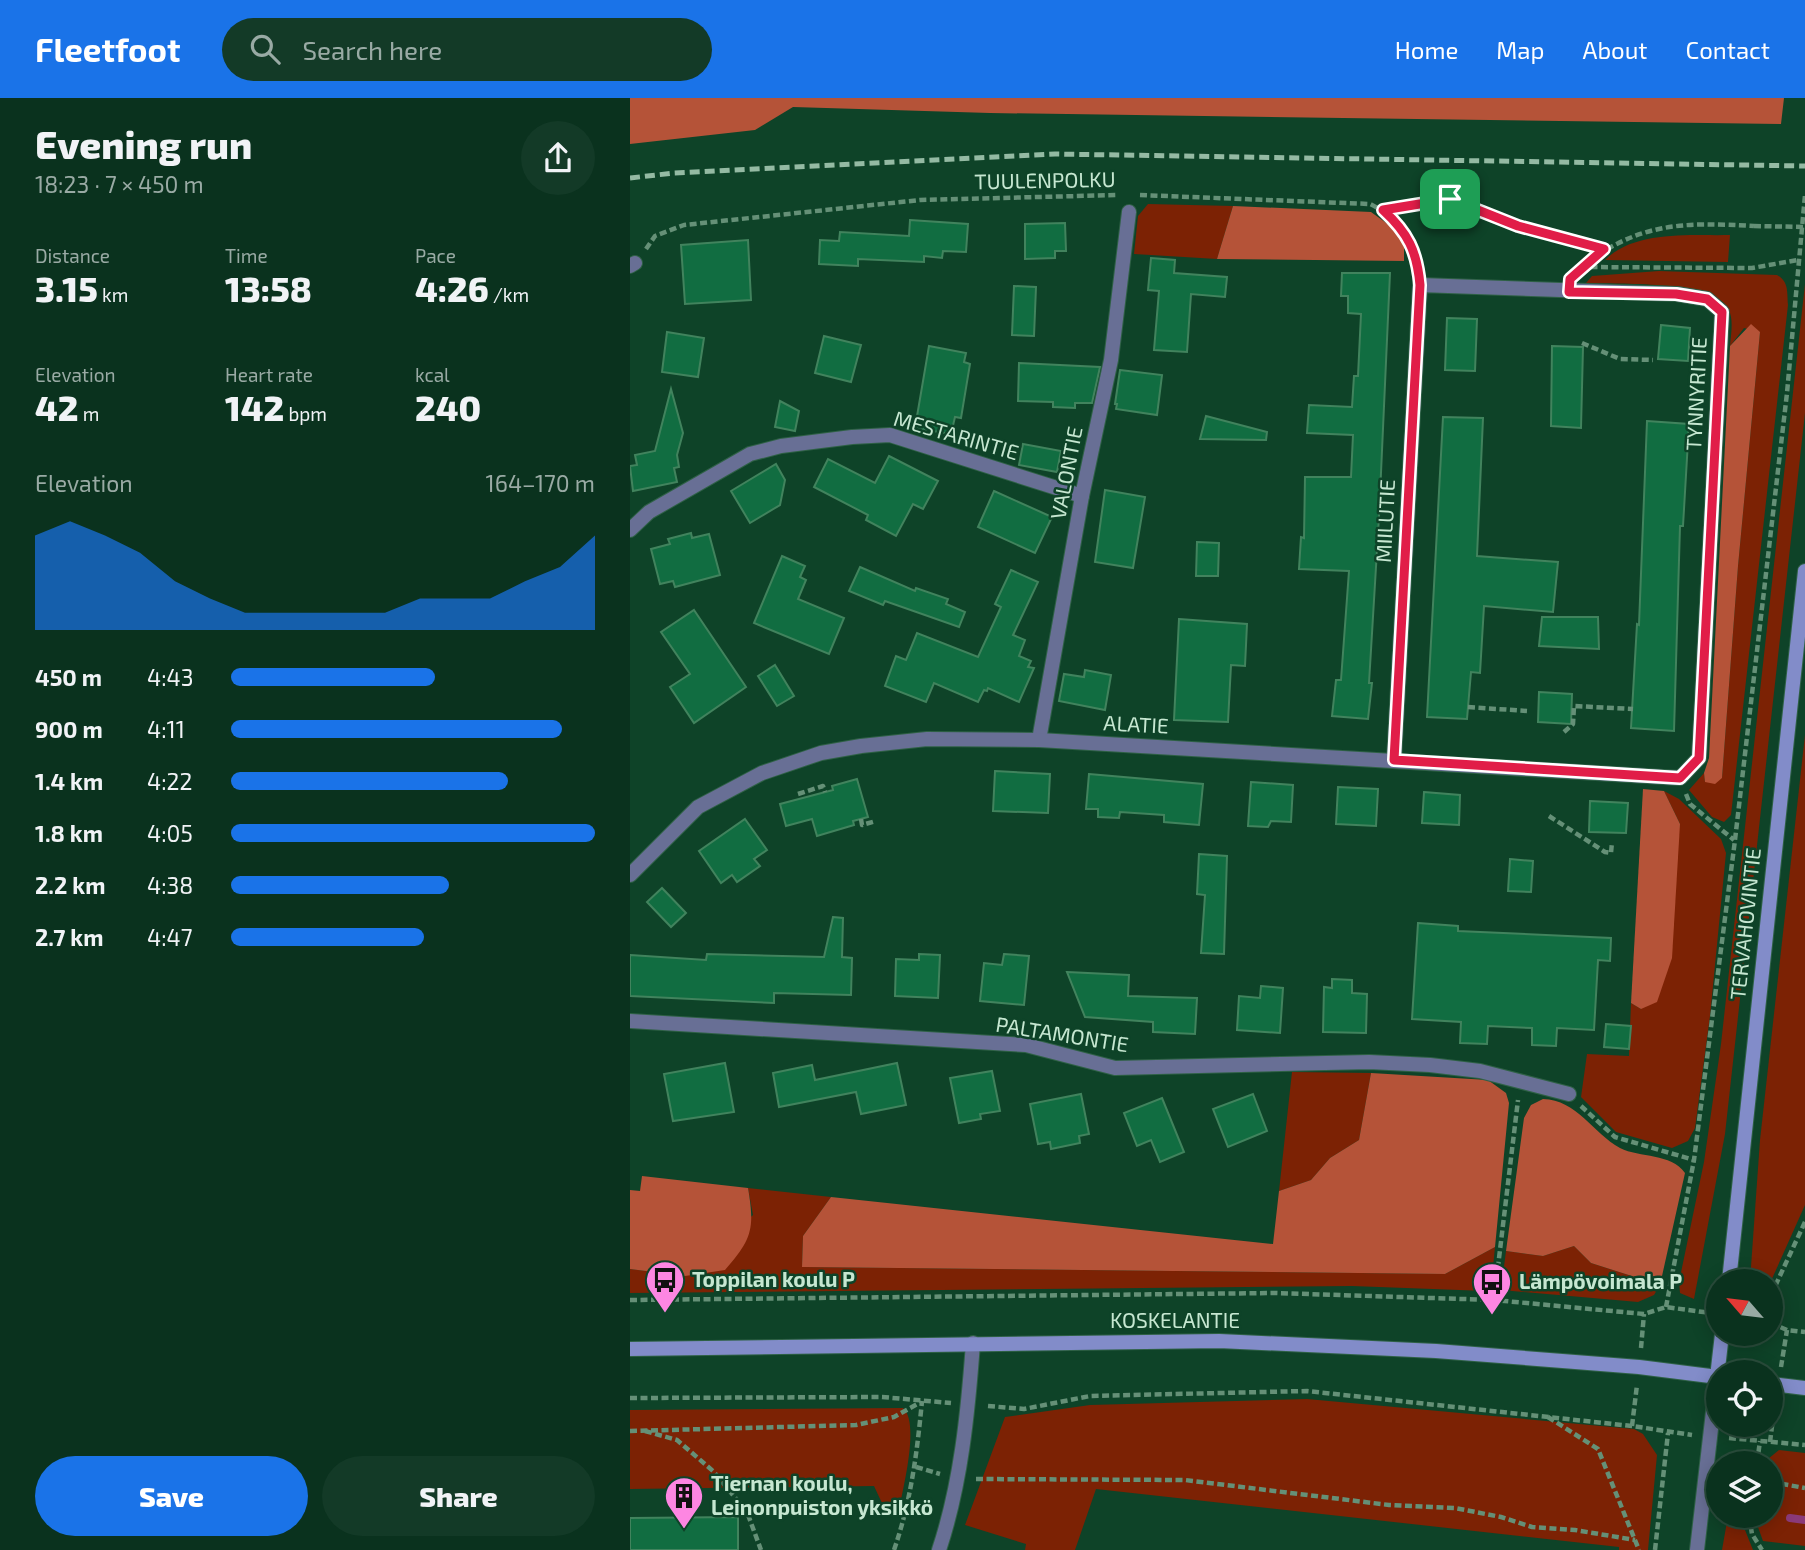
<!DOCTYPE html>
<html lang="en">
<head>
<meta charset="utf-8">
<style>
  :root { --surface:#0a321e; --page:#133a27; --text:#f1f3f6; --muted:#99aaa4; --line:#2a4d3c; --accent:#1a73e8 }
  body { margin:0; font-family:"Exo 2",sans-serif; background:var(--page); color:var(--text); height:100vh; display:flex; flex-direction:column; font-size:26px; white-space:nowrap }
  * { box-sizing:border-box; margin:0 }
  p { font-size:23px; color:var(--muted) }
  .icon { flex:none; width:38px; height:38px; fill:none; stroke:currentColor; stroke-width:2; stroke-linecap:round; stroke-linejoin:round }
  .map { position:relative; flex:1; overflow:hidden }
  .panel { display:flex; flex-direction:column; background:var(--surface); width:630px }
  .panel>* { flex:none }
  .needle { width:46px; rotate:298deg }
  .fabs { position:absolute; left:1076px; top:1171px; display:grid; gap:14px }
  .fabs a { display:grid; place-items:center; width:77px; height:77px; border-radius:50%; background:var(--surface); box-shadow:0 4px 18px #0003,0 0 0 2px var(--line); font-size:35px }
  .pin { position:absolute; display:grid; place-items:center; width:60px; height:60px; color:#fff; margin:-30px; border-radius:14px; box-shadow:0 4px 10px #0006 }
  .round { display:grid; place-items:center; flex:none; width:74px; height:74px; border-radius:37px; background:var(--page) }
  .summary { display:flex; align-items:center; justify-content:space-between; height:119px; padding:0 35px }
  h1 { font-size:38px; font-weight:800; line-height:52px }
  .metrics { display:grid; grid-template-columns:repeat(3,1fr); gap:10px; height:119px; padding:7px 35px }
  .metrics div { display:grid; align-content:center }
  .metrics b { font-size:35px; font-weight:800 }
  .metrics small { font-size:19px; font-weight:400 }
  .metrics p { font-size:19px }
  .chart { height:196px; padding:14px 35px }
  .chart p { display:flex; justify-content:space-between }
  .chart svg { width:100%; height:126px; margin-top:7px; fill:var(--accent); opacity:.7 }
  .cta { display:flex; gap:14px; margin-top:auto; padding:14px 35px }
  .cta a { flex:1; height:80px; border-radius:42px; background:var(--accent); color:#fff; font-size:28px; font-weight:800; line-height:80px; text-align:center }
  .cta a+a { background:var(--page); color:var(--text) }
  ul { padding:0 35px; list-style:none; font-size:23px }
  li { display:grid; grid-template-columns:112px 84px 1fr; align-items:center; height:52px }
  li i { height:18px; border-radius:9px; background:var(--accent) }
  header { display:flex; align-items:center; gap:42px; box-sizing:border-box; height:98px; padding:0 35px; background:var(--accent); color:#fff }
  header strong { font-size:33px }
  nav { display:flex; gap:38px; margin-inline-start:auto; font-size:24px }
  .search { width:490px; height:63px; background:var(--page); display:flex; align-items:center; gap:18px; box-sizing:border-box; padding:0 24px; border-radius:38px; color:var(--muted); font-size:26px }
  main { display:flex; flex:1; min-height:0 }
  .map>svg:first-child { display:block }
  .green { fill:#7c2204 }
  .forest { fill:#b55338 }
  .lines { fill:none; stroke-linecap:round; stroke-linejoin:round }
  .stream { stroke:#8a3a79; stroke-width:8 }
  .building { fill:#116d41; stroke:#41835d; stroke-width:2 }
  .street-casing { stroke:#2f6146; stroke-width:16 }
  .secondary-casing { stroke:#2f6146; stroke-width:16 }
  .path { stroke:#659077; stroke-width:4.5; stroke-dasharray:7 3.5; stroke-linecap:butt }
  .street { stroke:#686f95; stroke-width:14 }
  .secondary { stroke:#828cc9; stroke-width:14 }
  .rail { stroke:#94baa3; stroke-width:5; stroke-dasharray:10 5; stroke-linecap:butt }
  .path-bridge { stroke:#659077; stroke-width:4.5; stroke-dasharray:7 3.5; stroke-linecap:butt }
  .route-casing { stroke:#fff; stroke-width:14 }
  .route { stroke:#e11d48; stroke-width:9 }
  .labels { text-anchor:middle; stroke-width:5; stroke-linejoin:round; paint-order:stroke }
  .street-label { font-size:21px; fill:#c6e7d1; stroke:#0e4328 }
  .poi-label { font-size:21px; font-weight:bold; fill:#c6e7d1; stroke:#0e4328; text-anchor:start }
</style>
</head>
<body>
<header>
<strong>Fleetfoot</strong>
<div class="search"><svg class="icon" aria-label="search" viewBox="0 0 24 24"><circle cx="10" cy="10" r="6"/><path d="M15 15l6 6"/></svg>Search here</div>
<nav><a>Home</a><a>Map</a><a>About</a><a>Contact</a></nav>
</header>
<main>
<section class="panel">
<div class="summary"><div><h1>Evening run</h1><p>18:23 · 7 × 450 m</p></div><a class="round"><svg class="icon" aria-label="share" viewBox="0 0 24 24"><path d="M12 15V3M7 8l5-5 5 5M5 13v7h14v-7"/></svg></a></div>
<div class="metrics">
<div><p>Distance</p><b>3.15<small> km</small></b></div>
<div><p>Time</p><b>13:58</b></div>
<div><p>Pace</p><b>4:26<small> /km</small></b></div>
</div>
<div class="metrics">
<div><p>Elevation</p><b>42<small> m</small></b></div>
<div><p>Heart rate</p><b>142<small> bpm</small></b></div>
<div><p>kcal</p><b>240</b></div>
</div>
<div class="chart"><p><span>Elevation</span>164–170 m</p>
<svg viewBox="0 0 160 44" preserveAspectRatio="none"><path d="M0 44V11L10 6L20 11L30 17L40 27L50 33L60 38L70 38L80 38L90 38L100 38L110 33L120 33L130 33L140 27L150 22L160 11V44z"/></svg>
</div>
<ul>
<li><b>450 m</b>4:43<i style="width:56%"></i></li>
<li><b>900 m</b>4:11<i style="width:91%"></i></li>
<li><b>1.4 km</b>4:22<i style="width:76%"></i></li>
<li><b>1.8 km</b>4:05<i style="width:100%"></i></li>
<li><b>2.2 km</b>4:38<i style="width:60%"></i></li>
<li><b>2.7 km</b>4:47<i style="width:53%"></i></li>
</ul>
<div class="cta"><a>Save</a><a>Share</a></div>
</section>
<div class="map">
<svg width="1175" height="1452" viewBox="0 0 1175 1452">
  <rect width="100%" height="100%" fill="#0e4328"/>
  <g class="green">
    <path d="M518,106L603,108L587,161L504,156L508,118Z"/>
    <path d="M1100,137L1098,164L975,162C1005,132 1061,138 1100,137Z"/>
    <path d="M1029,173L1147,177C1159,184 1157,194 1158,207L1101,717L1094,724L1082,719L1059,692L1074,675L1075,684L1092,680L1108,468L1130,234L1114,230L1100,248C1101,235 1104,221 1098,210C1081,181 987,187 956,185L962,178Z"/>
    <path d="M1175,186V315L1095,1036L1064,1201L1050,1195L1049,1184L1074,1064L1091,946Z"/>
    <path d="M1175,637V1107L1141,1183H1120L1130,1042Z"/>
    <path d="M1034,693L1049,701L1091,741L1096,755L1080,918L1065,1030L1058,1043L1042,1050L986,1034L951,999L957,956L999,958L1001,905L1011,911L1050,726Z"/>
    <path d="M662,974L741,975L729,1042L700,1060L681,1082L649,1093Z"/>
    <path d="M118,1090L201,1099L173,1138L172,1169L815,1176L865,1149L861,1189L856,1193L722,1188L0,1195V1171L55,1178L123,1117Z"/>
    <path d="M944,1148L961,1165L1030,1187L1024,1197L1008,1204L871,1192L876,1153L913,1158Z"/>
    <path d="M677,1301L1004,1331L1013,1336L1027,1357L1018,1452H989V1449L466,1391L445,1452H395L396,1446L335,1427L375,1319L460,1307Z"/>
    <path d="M273,1310C290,1324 273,1390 269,1412L258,1418L244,1388L0,1391V1312Z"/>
    <path d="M1149,1352L1175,1355V1448L1133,1443L1124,1418H1141V1365H1133Z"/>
    <path d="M1098,1418H1114L1113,1427L1123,1452H1092Z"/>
  </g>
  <g class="forest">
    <path d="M0,0H1154L1151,26L360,15L163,9L125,32L0,46Z"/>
    <path d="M603,108L741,114L766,132L774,148V163L587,161Z"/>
    <path d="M1121,226L1130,234L1108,468L1092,680L1085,686L1075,684L1074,675L1079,660L1100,248Z"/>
    <path d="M1013,691L1034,693L1050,726L1042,860L1027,904L1011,911L1001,905Z"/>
    <path d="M741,975L858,982L876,995L879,1005L865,1149L815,1176L172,1169L173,1138L201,1099L643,1146L649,1093L681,1082L700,1060L729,1042Z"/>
    <path d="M913,1001C947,1002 963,1035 990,1050C1010,1060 1041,1055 1055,1075L1030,1187L961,1165L944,1148L913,1158L876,1153L894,1020L901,1007Z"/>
    <path d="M12,1078L118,1090C125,1131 122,1141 95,1172L55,1178L0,1171V1092L10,1093Z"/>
  </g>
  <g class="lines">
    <path class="stream" d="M1160,1420L1175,1422"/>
  </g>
  <g class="building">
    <path d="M280,122L338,126L336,154L313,153L312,160L294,158V164L228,161V168L189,166L190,142L209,143L210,134L279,138Z"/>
    <path d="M435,125L436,153H425V160L395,161V126Z"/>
    <path d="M118,142L121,202L55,206L51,147Z"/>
    <path d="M521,160L545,162L544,175L597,179L595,199L561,196L557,254L524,252L529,193L518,192Z"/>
    <path d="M712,175H760L749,419L739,585H742L738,621L702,618L706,582H711L719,473L669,471L671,439L674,440L675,379H721L723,337L677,335L679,307L722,309L724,278H728L731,216L718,215V198H711Z"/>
    <path d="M384,188L406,189L404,238L382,237Z"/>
    <path d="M817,220L847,221L845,273L815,272Z"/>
    <path d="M1031,227L1060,230L1058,263L1028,261Z"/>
    <path d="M37,234L74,240L68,279L32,274Z"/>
    <path d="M194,238L231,247L221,284L185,275Z"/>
    <path d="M299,248L336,255L334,264L340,266L331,320L325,319L321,336L285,330Z"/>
    <path d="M922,248L953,249L951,330L921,328Z"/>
    <path d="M389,265L470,269L462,305H445V310L423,309V304L388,303Z"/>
    <path d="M490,272L532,277L527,317L486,311L487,306H485Z"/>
    <path d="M41,291L53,335L47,357L49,369L44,370L47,384L3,393L0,368L7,367L5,357L25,353Z"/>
    <path d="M150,303L169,313L165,333L145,329Z"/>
    <path d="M576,318L637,334L636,342L570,341Z"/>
    <path d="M813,319L853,320L847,458L928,464L923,514L854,508L850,575L841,574L837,621L797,619Z"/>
    <path d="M1017,323L1059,326L1053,428H1050L1044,633L1001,630L1007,526L1009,527Z"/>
    <path d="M393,346L431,353L427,374L389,367Z"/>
    <path d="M259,358L308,383L293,411L283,406L266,438L236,422L238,417L184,389L198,361L245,385Z"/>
    <path d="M146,366L155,382L150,407L120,425L101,393Z"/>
    <path d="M475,392L515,399L503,470L465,464Z"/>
    <path d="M364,393L422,419L405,455L348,429Z"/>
    <path d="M61,435L62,440L79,436L90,477L45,489L43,483L30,486L21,451L40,446L38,441Z"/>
    <path d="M567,444L589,445L588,478H566Z"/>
    <path d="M152,458L175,468L170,479L176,482L168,501L214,520L199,556L124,525Z"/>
    <path d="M230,469L285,493L286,490L318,501L316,506L335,514L329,529L255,503L253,507L219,493Z"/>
    <path d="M381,472L408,484L383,537L395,542L389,558L401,563L398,569L404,570L389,604L358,590L357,593L354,592L348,604L304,585L296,604L255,588L266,558L276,562L287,535L348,559L371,509L365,506Z"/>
    <path d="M64,512L116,589L64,625L40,589L60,576L31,534Z"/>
    <path d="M912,519H968L969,551L909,548Z"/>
    <path d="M549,521L617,526L615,568L601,567L598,624L544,622Z"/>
    <path d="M145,567L164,598L147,608L128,578Z"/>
    <path d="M455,572L481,577L475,612L429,603L434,576L454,579Z"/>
    <path d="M909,594L942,596L941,626L908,624Z"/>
    <path d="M365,673L420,676L418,715L363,713Z"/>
    <path d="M459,676L573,686L569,727L534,724V717L490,714L489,720L468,719V711H456Z"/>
    <path d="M227,681L238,719L223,723L224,727L187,738L182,721L156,728L150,706L203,692L202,688Z"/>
    <path d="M621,684L663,687L661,724L641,723L638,729L618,728Z"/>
    <path d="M708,689L748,691L746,728L706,726Z"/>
    <path d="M794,694L830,697L829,727L792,725Z"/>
    <path d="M960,703L998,705L996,735L959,734Z"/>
    <path d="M115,721L137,752L124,761L130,768L107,784L102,777L91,785L69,753Z"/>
    <path d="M569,756L597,758L594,856L571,855L575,797L567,796Z"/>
    <path d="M880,761L903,763L901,794L878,793Z"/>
    <path d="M32,790L56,815L41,829L17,804Z"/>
    <path d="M203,819L213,820L212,859L222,860L221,897L144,895V905L0,898V857L76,862L77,856L194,859Z"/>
    <path d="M788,825L828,828V833L981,840L980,863L968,862L964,932L927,930L926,948L902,947V930L858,928L857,946L830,945L831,924L782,921Z"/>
    <path d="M289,856L310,857L308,900L265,898L266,861L289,862Z"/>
    <path d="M374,856L399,858L394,907L350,903L354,865L372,867Z"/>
    <path d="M437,874L499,877L498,898L567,900L565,936L523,934V924L455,919Z"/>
    <path d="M702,881L722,882V895L737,896L736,935L693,934L694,889L702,890Z"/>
    <path d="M631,888L653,890L650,935L607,932L609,898L630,900Z"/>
    <path d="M976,926L1001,928L999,951L974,949Z"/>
    <path d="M95,965L104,1014L43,1023L34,976Z"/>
    <path d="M267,965L276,1007L231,1016L226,994L149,1009L143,975L182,967L185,982Z"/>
    <path d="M362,973L370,1013L350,1016L351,1021L329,1025L320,980Z"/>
    <path d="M451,996L459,1036L449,1038L450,1045L421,1051L420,1044L408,1046L400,1006Z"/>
    <path d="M623,996L637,1033L598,1049L583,1011Z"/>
    <path d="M532,1000L554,1054L530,1064L521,1042L507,1048L494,1015Z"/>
    <path d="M108,1419V1452H0V1420Z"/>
  </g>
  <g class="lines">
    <g class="street-casing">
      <g id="street">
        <path d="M0,168L5,165"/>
        <path d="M0,432L19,414L120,356L151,348L222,339L260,337L452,398"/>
        <path d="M409,642L452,398L481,262L499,114"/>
        <path d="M0,777L68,709L132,675L191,655L231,648L297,641L409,642L1050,680L1069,660L1092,214L1077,201L1047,196L790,187L764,662"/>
        <path d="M0,923L396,947L485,970L739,964L800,967L850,973L939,996"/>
        <path d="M309,1452C331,1386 338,1314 343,1245"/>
        <path d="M1067,1452L1087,1279"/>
      </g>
    </g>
    <g class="secondary-casing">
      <g id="secondary">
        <path d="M1099,1183L1175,473"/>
        <path d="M0,1251L589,1243L806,1253L1009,1269L1088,1279"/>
        <path d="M1087,1279L1092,1236"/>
        <path d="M1141,1286L1175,1290"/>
      </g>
    </g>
    <g class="path">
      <path d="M510,97L740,106C763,117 786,142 788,169"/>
      <path d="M754,112L820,101L888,128L974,151"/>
      <path d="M16,151L25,138L54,127L290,102L488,97"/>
      <path d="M950,169L1122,170L1168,162"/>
      <path d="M951,169C1009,124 1054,124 1124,128"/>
      <path d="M952,245L990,261L1023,262"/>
      <path d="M838,609L897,613"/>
      <path d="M934,634L943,626L944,608L1003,611"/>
      <path d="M168,696L193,688L195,694"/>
      <path d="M1056,696L1060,706L1104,742"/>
      <path d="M919,718L975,754L981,755L982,744"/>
      <path d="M231,721L232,727L246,723"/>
      <path d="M951,1008L985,1039L1064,1062"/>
      <path d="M1141,1197L1175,1124"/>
      <path d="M0,1202L645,1195L864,1202L1014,1216L1036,1209L1088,1216"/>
      <path d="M864,1202L888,1002"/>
      <path d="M1036,1209L1064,1062L1105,742L1157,295L1175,97"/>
      <path d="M1141,1225L1157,1232L1175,1234"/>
      <path d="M1011,1250L1014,1216"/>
      <path d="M1151,1269L1157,1232"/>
      <path d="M0,1300L252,1299L321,1305"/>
      <path d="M358,1308L394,1311L460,1298L677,1293L1002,1328L1062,1337"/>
      <path d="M918,1319L968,1351L1009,1452"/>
      <path d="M1002,1328L1007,1287"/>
      <path d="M0,1333L226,1327L264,1319L291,1304"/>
      <path d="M15,1333L47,1342L83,1373L117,1414L131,1452"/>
      <path d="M1099,1340L1175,1347"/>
      <path d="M1140,1344L1145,1305"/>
      <path d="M1127,1365L1130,1343"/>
      <path d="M286,1369L310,1376"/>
      <path d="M346,1381L555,1382L759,1407L825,1410L871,1419L902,1429L945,1432L1005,1442"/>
      <path d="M1141,1384L1175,1390"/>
      <path d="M1119,1418L1122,1436L1132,1452"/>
      <path d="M264,1452C281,1403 287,1355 292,1303"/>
      <path d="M1025,1452L1038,1335"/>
    </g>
    <use href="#street" class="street"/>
    <use href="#secondary" class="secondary"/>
    <path class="rail" d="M0,80L44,75L425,56L1175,68"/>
    <path class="path-bridge" d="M1124,128L1175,129"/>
  </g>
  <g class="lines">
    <g class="route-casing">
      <path id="route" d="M820,101L888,128L974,151L940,181L939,194L1046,196L1077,201L1092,214L1069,660L1050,680L764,662L790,187C787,153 778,135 753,112Z"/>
    </g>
    <use href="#route" class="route"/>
  </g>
  <defs>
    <g id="bus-pin" transform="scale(2.0125)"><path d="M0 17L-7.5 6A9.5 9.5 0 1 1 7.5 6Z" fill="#fd86e2" stroke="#0e4328"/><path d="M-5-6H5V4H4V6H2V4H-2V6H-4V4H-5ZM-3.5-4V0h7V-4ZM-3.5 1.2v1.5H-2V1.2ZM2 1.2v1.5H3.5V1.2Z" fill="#111"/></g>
    <g id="building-pin" transform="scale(2.0125)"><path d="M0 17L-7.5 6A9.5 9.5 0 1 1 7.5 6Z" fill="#fd86e2" stroke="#0e4328"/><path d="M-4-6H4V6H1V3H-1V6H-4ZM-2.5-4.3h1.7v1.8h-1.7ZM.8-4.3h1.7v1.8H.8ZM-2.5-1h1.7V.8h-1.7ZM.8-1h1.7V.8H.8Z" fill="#111"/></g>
  </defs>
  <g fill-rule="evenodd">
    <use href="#bus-pin" x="35" y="1182"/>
    <use href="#bus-pin" x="862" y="1184"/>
    <use href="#building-pin" x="54" y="1398"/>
  </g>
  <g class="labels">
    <g class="street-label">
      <text transform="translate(415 83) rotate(-1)" y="7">TUULENPOLKU</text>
      <text transform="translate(1067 296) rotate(-87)" y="7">TYNNYRITIE</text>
      <text transform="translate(326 338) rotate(16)" y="7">MESTARINTIE</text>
      <text transform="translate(437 375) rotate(-79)" y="7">VALONTIE</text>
      <text transform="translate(756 423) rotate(-87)" y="7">MIILUTIE</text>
      <text transform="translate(506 627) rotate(3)" y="7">ALATIE</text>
      <text transform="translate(1116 826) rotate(-84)" y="7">TERVAHOVINTIE</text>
      <text transform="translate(432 937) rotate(9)" y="7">PALTAMONTIE</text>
      <text x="545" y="1230">KOSKELANTIE</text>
    </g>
    <g class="poi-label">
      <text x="62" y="1189">Toppilan koulu P</text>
      <text x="889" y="1191">Lämpövoimala P</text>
      <text x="81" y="1393">Tiernan koulu,<tspan x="81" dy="24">Leinonpuiston yksikkö</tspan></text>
    </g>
  </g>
</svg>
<div class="fabs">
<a><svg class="needle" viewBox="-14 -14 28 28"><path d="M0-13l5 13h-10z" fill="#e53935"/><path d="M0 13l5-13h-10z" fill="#99aaa4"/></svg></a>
<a><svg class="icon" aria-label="locate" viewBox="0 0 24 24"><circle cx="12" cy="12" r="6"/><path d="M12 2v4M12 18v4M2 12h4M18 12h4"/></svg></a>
<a><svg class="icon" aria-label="layers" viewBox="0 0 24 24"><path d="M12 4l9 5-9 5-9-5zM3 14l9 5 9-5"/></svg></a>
</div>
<div class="pin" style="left:820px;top:101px;background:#1e9e55"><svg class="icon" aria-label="arrive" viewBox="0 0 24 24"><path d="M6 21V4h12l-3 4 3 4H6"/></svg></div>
</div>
</main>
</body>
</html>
